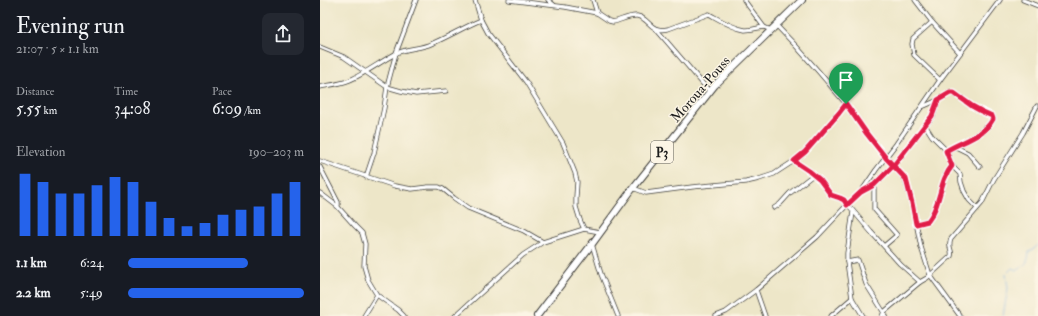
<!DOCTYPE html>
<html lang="en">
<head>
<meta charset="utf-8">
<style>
  :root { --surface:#171b24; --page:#242831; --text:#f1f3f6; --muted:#9ea1a6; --accent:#2563eb }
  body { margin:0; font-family:"IM FELL Double Pica",serif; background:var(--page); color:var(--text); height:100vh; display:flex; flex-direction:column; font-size:15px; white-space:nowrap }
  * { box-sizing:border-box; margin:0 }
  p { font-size:13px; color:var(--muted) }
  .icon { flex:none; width:22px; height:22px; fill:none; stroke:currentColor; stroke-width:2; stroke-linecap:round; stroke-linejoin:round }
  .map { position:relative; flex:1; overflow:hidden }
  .drawer { display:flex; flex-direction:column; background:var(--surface); width:320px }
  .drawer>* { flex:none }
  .pin { position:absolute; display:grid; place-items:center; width:34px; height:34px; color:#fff; margin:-41px -17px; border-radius:50% 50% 50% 0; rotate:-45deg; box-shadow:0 0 4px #0007 }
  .pin .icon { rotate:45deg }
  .round { display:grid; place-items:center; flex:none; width:42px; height:42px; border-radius:8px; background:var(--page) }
  .summary { display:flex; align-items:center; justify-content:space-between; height:68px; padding:0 16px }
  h1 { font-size:22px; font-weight:600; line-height:30px }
  .metrics { display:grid; grid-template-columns:repeat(3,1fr); gap:6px; height:68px; padding:4px 16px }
  .metrics div { display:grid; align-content:center }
  .metrics b { font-size:17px; font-weight:600 }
  .metrics small { font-size:11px; font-weight:400 }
  .metrics p { font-size:11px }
  .chart { height:112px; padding:8px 16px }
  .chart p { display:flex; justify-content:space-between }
  .chart svg { width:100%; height:72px; margin-top:4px; stroke:var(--accent); stroke-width:6 }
  ul { padding:0 16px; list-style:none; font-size:13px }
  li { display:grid; grid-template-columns:64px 48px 1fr; align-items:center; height:30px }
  li i { height:10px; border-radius:5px; background:var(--accent) }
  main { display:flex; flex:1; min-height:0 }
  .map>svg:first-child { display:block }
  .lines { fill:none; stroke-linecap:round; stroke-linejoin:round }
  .stream { stroke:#75abe3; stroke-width:1 }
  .street-casing { stroke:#3b3a36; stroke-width:5 }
  .primary-casing { stroke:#3b3a36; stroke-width:8 }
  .street { stroke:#fff; stroke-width:3.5 }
  .primary { stroke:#fff; stroke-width:6 }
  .route-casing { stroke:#fff; stroke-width:8 }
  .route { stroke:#e11d48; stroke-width:5 }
  .labels { text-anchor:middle; stroke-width:3; stroke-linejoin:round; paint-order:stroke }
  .shield { fill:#fcf5e5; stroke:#5f5d58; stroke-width:1 }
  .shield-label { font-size:13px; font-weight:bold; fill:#1c1c1c }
  .street-label { font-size:14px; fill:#1c1c1c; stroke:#fcf5e5 }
</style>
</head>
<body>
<main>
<section class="drawer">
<div class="summary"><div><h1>Evening run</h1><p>21:07 · 5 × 1.1 km</p></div><a class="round"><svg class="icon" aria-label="share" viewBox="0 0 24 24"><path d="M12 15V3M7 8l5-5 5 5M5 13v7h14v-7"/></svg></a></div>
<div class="metrics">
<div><p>Distance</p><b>5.55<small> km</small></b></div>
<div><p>Time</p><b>34:08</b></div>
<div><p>Pace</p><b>6:09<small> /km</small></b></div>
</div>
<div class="chart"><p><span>Elevation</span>190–203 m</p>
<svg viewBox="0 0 160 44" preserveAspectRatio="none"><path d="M5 44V6M15 44V11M25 44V18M35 44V18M45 44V13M55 44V8M65 44V11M75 44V23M85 44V33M95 44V38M105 44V36M115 44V31M125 44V28M135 44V26M145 44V18M155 44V11"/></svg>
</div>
<ul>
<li><b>1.1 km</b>6:24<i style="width:68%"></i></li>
<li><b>2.2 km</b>5:49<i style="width:100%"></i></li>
</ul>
</section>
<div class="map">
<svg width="718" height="316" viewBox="0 0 718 316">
  <rect width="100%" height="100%" fill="#fcf5e5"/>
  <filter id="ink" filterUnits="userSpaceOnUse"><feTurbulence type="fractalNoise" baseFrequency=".025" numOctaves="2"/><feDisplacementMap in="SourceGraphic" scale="8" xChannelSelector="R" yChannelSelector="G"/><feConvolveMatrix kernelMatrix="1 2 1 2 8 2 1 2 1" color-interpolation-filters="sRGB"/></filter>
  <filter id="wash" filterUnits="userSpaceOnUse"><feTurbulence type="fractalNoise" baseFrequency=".012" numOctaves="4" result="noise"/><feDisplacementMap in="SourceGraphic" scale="16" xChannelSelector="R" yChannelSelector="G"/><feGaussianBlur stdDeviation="0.9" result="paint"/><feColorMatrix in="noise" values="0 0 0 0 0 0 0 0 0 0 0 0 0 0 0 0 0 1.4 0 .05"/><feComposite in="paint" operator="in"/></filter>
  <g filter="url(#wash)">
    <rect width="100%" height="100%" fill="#ede6c8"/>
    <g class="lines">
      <path class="stream" d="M683,316L688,288L686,274L692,268L696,270C705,265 708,264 709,252L715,248L718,245"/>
    </g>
  </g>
  <g filter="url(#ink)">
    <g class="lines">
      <g class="street-casing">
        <g id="street">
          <path d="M155,0L161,20L168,33L206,82L243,143L255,173L257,182L256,197V207L260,220L264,229"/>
          <path d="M189,0L245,7L277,13L289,21L293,22C300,21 309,15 317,16C330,18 329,33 348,29L389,14C400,20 412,28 425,30C431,30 437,28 444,27"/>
          <path d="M228,0L234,5"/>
          <path d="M273,0L277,13"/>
          <path d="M424,0L444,27L451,30"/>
          <path d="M595,0L612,22L640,53"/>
          <path d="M703,0L718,6"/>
          <path d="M612,22L593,39L592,44L594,55L620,80"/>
          <path d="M456,25L476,46L498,71L526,104L547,134L566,157L585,179L592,203L601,247L610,275L640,316"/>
          <path d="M336,29L390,92"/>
          <path d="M0,47L24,57L67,87L81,91L96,94L126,91"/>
          <path d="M0,87C10,85 21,84 30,80C46,73 60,62 75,54C85,48 100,49 111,44C128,37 144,27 161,20"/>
          <path d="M602,107L618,100L630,93H634C641,97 646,102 653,107C659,111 667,113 673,117V120C664,132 651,139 638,145C634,147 630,149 627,151"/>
          <path d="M636,147L648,153L660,167"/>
          <path d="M0,161L75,186L92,189L108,187H119L123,189L134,198L148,208L204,231L223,242"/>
          <path d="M474,161L489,171L500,180L511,195L524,200L551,232L580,264L600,282"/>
          <path d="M632,166L640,174L641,182L644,191L649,200L657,208"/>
          <path d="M0,167L18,202V205L17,206"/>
          <path d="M46,177L54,153L64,108L67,87L76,53L96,0"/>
          <path d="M554,185V209L577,235L564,246"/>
          <path d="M313,188L326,193L372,187L426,182L439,179L454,174L474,161L481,156L519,113L526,104"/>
          <path d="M542,191L554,185L574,165L613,116L618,100"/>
          <path d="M0,193L17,206L35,226L42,233L45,244L44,266L48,280L57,295L78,310L84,316"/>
          <path d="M454,208L460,204L470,193L493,175"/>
          <path d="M533,212L527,253V262L532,298L543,316"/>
          <path d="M596,224L606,221L609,220L616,206L626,174L632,166L627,151L612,136L605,125"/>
          <path d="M272,244L281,274L298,316"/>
          <path d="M527,262L538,260L546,284L566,316"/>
          <path d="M436,290L445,316"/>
          <path d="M44,316L57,295"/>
          <path d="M135,316L203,255L223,242L264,229L280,232"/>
          <path d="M396,316L406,312L436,290L497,237L527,205L541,192L556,170L576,144L620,80L680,0"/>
          <path d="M511,316L532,298"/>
          <path d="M562,316L564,312L600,282L607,278L631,256C633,249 627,248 631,239L662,203L674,179L703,133L717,106"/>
        </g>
      </g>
      <g class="primary-casing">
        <path id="primary" d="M217,316L272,244L313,188L395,85L482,0"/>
      </g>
      <use href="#street" class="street"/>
      <use href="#primary" class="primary"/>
    </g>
  </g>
  <g class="lines" filter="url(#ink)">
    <g class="route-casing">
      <path id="route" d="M526,104L519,113L485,152L474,161L489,171L500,180L511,195L520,198L524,200L527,205L541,192L554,185L574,165L612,116L618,100L630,93H634L652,106L661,111L672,116L673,119C663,137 642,141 626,151L632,166C619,181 621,205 608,221L596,224L592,203L586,179L566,158L547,134L526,104"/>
    </g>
    <use href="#route" class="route"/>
  </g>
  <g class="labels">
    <rect class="shield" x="331" y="141" width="22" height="22" rx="3"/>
    <g class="shield-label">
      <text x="342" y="157">P3</text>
    </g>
    <g class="street-label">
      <text transform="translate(380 89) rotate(-49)" y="5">Moroua-Pouss</text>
    </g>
  </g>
</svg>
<div class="pin" style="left:526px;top:104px;background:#1e9e55"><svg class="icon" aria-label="arrive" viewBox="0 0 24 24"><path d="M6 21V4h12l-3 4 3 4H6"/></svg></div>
</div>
</main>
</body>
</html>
